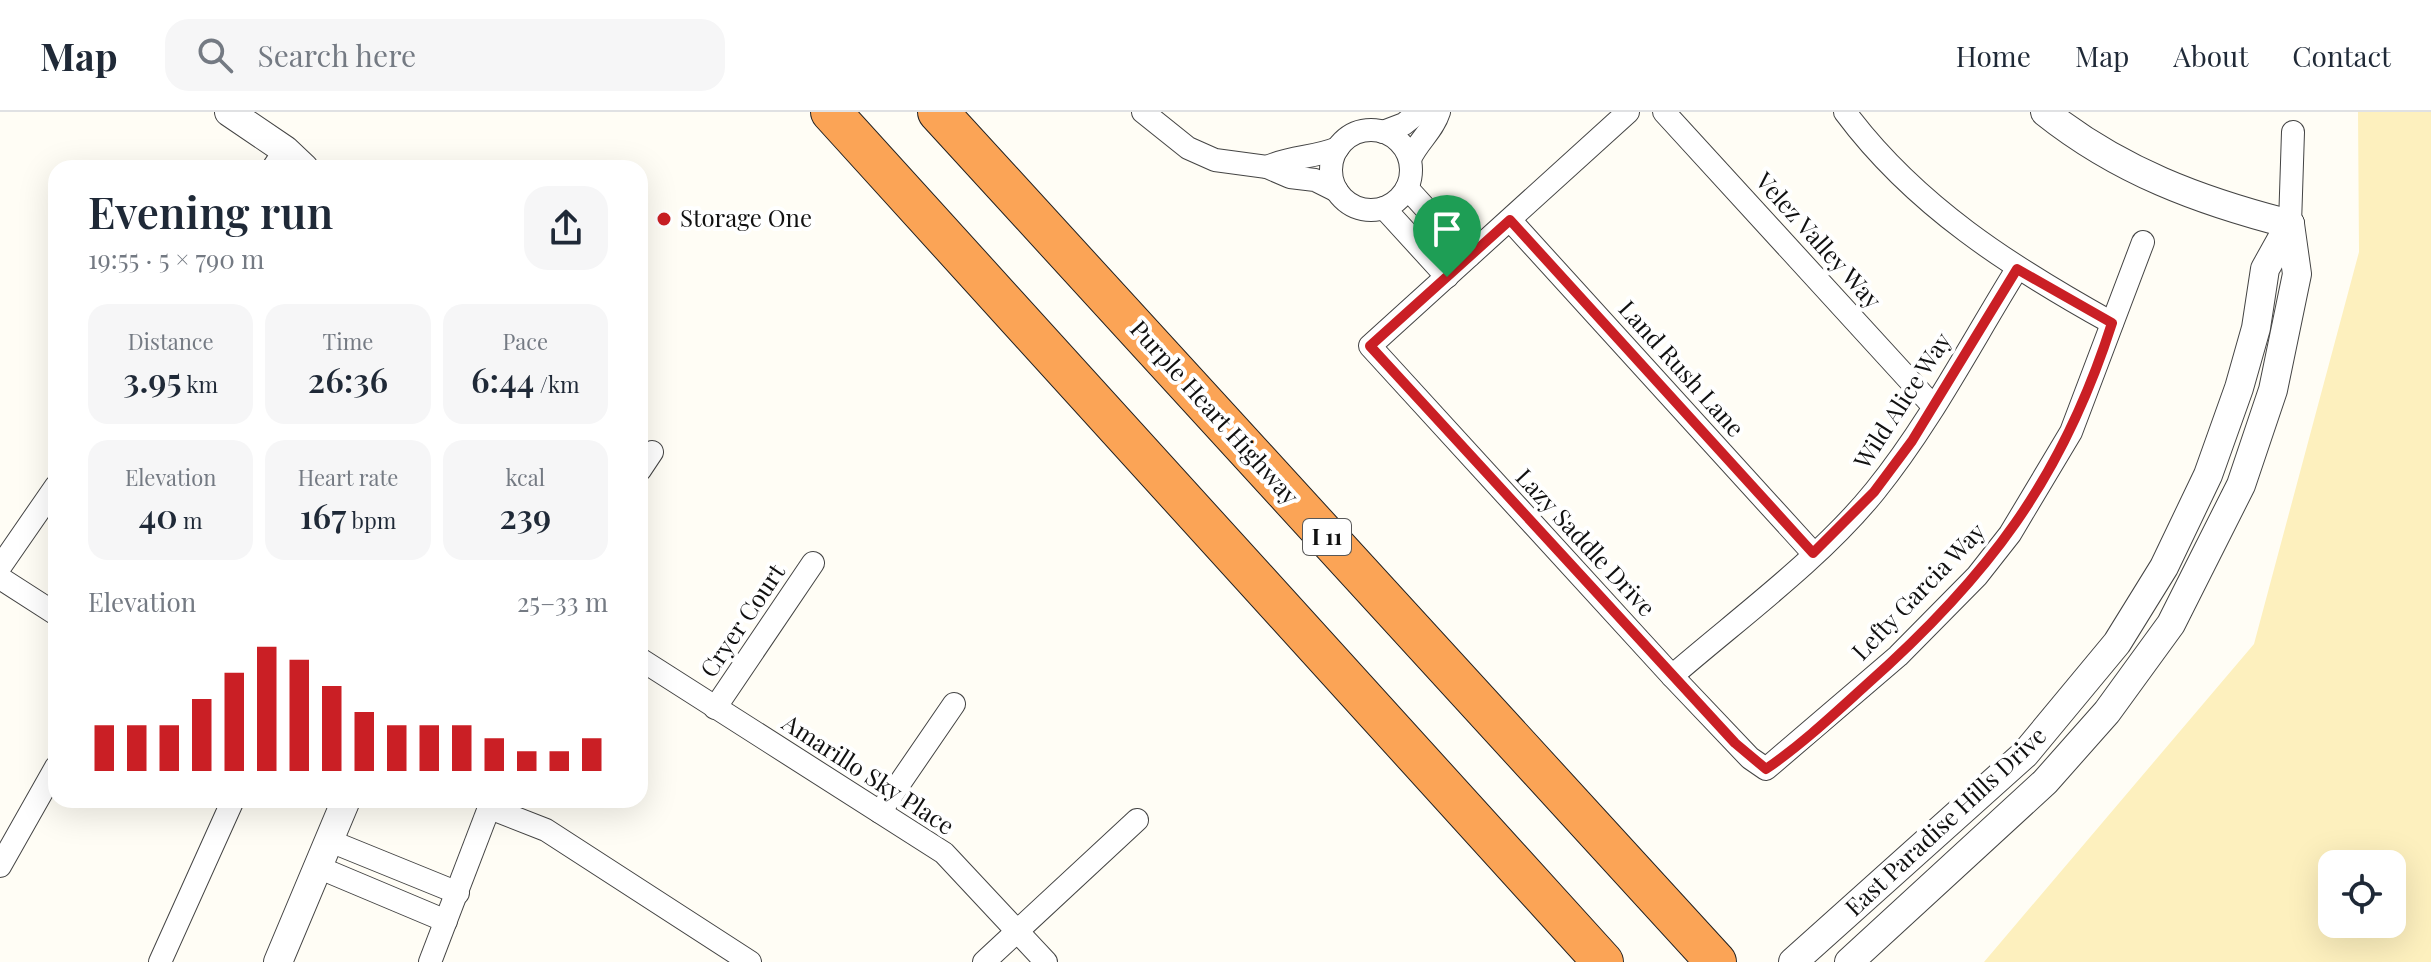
<!DOCTYPE html>
<html lang="en">
<head>
<meta charset="utf-8">
<style>
  :root { --surface:#fff; --page:#f6f6f7; --text:#1f2937; --muted:#747a83; --line:#e0e1e3; --accent:#ca1f25 }
  body { margin:0; font-family:"Playfair Display",serif; background:var(--page); color:var(--text); height:100vh; display:flex; flex-direction:column; font-size:30px; white-space:nowrap }
  * { box-sizing:border-box; margin:0 }
  p { font-size:26px; color:var(--muted) }
  .icon { flex:none; width:44px; height:44px; fill:none; stroke:currentColor; stroke-width:2; stroke-linecap:round; stroke-linejoin:round }
  .map { position:relative; flex:1; overflow:hidden }
  .drawer { position:absolute; left:48px; top:48px; width:600px; height:648px; display:flex; flex-direction:column; background:var(--surface); border-radius:24px; box-shadow:0 8px 32px #0002 }
  .drawer>* { flex:none }
  .tools { position:absolute; left:2318px; top:738px; display:grid; gap:16px }
  .tools a { display:grid; place-items:center; width:88px; height:88px; border-radius:16px; background:var(--surface); box-shadow:0 8px 32px #0002; font-size:40px }
  .pin { position:absolute; display:grid; place-items:center; width:68px; height:68px; color:#fff; margin:-82px -34px; border-radius:50% 50% 50% 0; rotate:-45deg; box-shadow:0 0 8px #0007 }
  .pin .icon { rotate:45deg }
  .round { display:grid; place-items:center; flex:none; width:84px; height:84px; border-radius:24px; background:var(--page) }
  .head { display:flex; align-items:center; justify-content:space-between; height:136px; padding:0 40px }
  h1 { font-size:44px; font-weight:600; line-height:60px }
  .metrics { display:grid; grid-template-columns:repeat(3,1fr); gap:12px; height:136px; padding:8px 40px }
  .metrics div { display:grid; align-content:center; border-radius:20px; background:var(--page); text-align:center }
  .metrics b { font-size:34px; font-weight:600 }
  .metrics small { font-size:22px; font-weight:400 }
  .metrics p { font-size:22px }
  .chart { height:224px; padding:16px 40px }
  .chart p { display:flex; justify-content:space-between }
  .chart svg { width:100%; height:144px; margin-top:8px; stroke:var(--accent); stroke-width:6 }
  header { display:flex; align-items:center; gap:48px; box-sizing:border-box; height:112px; padding:0 40px; background:var(--surface); border-bottom:2px solid var(--line) }
  header strong { font-size:38px }
  nav { display:flex; gap:44px; margin-inline-start:auto; font-size:28px }
  .search { width:560px; height:72px; background:var(--page); display:flex; align-items:center; gap:20px; box-sizing:border-box; padding:0 28px; border-radius:24px; color:var(--muted); font-size:30px }
  .map>svg:first-child { display:block }
  .sand { fill:#fdf0be; fill-rule:evenodd }
  .lines { fill:none; stroke-linecap:round; stroke-linejoin:round }
  .minor-casing { stroke:#444; stroke-width:24 }
  .tertiary-casing { stroke:#444; stroke-width:30 }
  .motorway-casing { stroke:#222; stroke-width:42 }
  .minor { stroke:#fff; stroke-width:22 }
  .tertiary { stroke:#fff; stroke-width:28 }
  .motorway { stroke:#fba456; stroke-width:40 }
  .route-casing { stroke:#fff; stroke-width:16 }
  .route { stroke:#ca1f25; stroke-width:10 }
  .poi-dot { fill:#ca1f25; stroke:#fff; stroke-width:3 }
  .labels { text-anchor:middle; stroke-width:8; stroke-linejoin:round; paint-order:stroke }
  .shield { fill:#fff; stroke:#585858; stroke-width:2 }
  .shield-label { font-size:22px; font-weight:bold; fill:#111 }
  .poi-label { font-size:24px; fill:#111; stroke:#fff; text-anchor:start }
  .street-label { font-size:24px; fill:#111; stroke:#fff }
</style>
</head>
<body>
<header>
<strong>Map</strong>
<div class="search"><svg class="icon" aria-label="search" viewBox="0 0 24 24"><circle cx="10" cy="10" r="6"/><path d="M15 15l6 6"/></svg>Search here</div>
<nav><a>Home</a><a>Map</a><a>About</a><a>Contact</a></nav>
</header>
<div class="map">
<svg width="2431" height="850" viewBox="0 0 2431 850">
  <rect width="100%" height="100%" fill="#fffdf5"/>
  <path class="sand" d="M2358,0H2431V850H1984L2254,532L2359,140ZM2332,752H2392V812H2332Z"/>
  <g class="lines">
    <g class="minor-casing">
      <g id="minor">
        <path d="M1143,0L1188,36L1215,48L1267,55L1290,65L1315,68L1337,79"/>
        <path d="M1628,0L1370,234L1672,564L1750,646L1766,657L1898,544L1977,464L2010,422L2071,320L2143,130"/>
        <path d="M1664,0L1933,294"/>
        <path d="M1845,0C1915,94 2011,155 2112,211"/>
        <circle cx="1371" cy="58" r="40"/>
        <path d="M1383,20L1404,12L1419,0"/>
        <path d="M1410,47C1418,29 1433,19 1439,0"/>
        <path d="M1267,55C1291,44 1314,46 1338,36"/>
        <path d="M273,56L285,38"/>
        <path d="M1407,76L1469,144"/>
        <path d="M1384,96L1447,165"/>
        <path d="M1510,108L1813,441"/>
        <path d="M2290,112L2293,20"/>
        <path d="M640,358L652,340"/>
        <path d="M0,455L56,374"/>
        <path d="M0,466L56,502"/>
        <path d="M640,547L944,741L1046,850"/>
        <path d="M1672,564C1739,506 1820,447 1875,379C1930,311 1971,231 2017,157"/>
        <path d="M715,596L813,451"/>
        <path d="M490,696L546,718L750,850"/>
        <path d="M880,700L954,592"/>
        <path d="M330,729L458,781"/>
        <path d="M0,754L56,655"/>
        <path d="M320,756L446,809"/>
        <path d="M160,850L233,688"/>
        <path d="M430,850L492,688"/>
        <path d="M984,850L1137,708"/>
      </g>
    </g>
    <g class="tertiary-casing">
      <g id="tertiary">
        <path d="M229,0L285,38L304,56"/>
        <path d="M2045,0C2119,59 2200,89 2290,112"/>
        <path d="M278,850L346,688"/>
        <path d="M1793,850L2025,642L2117,531L2164,455L2208,363L2239,276L2256,216L2265,157L2290,112"/>
        <path d="M1849,850L2045,670L2107,600L2171,512L2241,373L2273,278L2297,162L2290,112"/>
      </g>
    </g>
    <g class="motorway-casing">
      <g id="motorway">
        <path d="M831,0L1603,850"/>
        <path d="M938,0L1716,850"/>
      </g>
    </g>
    <use href="#minor" class="minor"/>
    <use href="#tertiary" class="tertiary"/>
    <use href="#motorway" class="motorway"/>
  </g>
  <g class="lines">
    <g class="route-casing">
      <path id="route" d="M1510,108L1813,441L1874,380L1912,329L2017,157L2112,211C2062,368 1987,466 1865,574C1833,603 1801,633 1766,657L1735,631L1370,234Z"/>
    </g>
    <use href="#route" class="route"/>
  </g>
  <circle class="poi-dot" cx="664" cy="107" r="8"/>
  <g class="labels">
    <rect class="shield" x="1303" y="407" width="48" height="36" rx="6"/>
    <g class="shield-label">
      <text x="1327" y="433">I 11</text>
    </g>
    <g class="poi-label">
      <text x="680" y="115">Storage One</text>
    </g>
    <g class="street-label">
      <text transform="translate(1818 129) rotate(48)" y="8">Velez Valley Way</text>
      <text transform="translate(1681 257) rotate(48)" y="8">Land Rush Lane</text>
      <text transform="translate(1903 289) rotate(-57)" y="8">Wild Alice Way</text>
      <text transform="translate(1214 301) rotate(48)" y="8">Purple Heart Highway</text>
      <text transform="translate(1585 431) rotate(47)" y="8">Lazy Saddle Drive</text>
      <text transform="translate(1919 480) rotate(-46)" y="8">Lefty Garcia Way</text>
      <text transform="translate(743 509) rotate(-56)" y="8">Cryer Court</text>
      <text transform="translate(868 663) rotate(33)" y="8">Amarillo Sky Place</text>
      <text transform="translate(1946 710) rotate(-43)" y="8">East Paradise Hills Drive</text>
    </g>
  </g>
</svg>
<div class="tools">
<a><svg class="icon" aria-label="locate" viewBox="0 0 24 24"><circle cx="12" cy="12" r="6"/><path d="M12 2v4M12 18v4M2 12h4M18 12h4"/></svg></a>
</div>
<div class="pin" style="left:1447px;top:165px;background:#1e9e55"><svg class="icon" aria-label="arrive" viewBox="0 0 24 24"><path d="M6 21V4h12l-3 4 3 4H6"/></svg></div>
<section class="drawer">
<div class="head"><div><h1>Evening run</h1><p>19:55 · 5 × 790 m</p></div><a class="round"><svg class="icon" aria-label="share" viewBox="0 0 24 24"><path d="M12 15V3M7 8l5-5 5 5M5 13v7h14v-7"/></svg></a></div>
<div class="metrics">
<div><p>Distance</p><b>3.95<small> km</small></b></div>
<div><p>Time</p><b>26:36</b></div>
<div><p>Pace</p><b>6:44<small> /km</small></b></div>
</div>
<div class="metrics">
<div><p>Elevation</p><b>40<small> m</small></b></div>
<div><p>Heart rate</p><b>167<small> bpm</small></b></div>
<div><p>kcal</p><b>239</b></div>
</div>
<div class="chart"><p><span>Elevation</span>25–33 m</p>
<svg viewBox="0 0 160 44" preserveAspectRatio="none"><path d="M5 44V30M15 44V30M25 44V30M35 44V22M45 44V14M55 44V6M65 44V10M75 44V18M85 44V26M95 44V30M105 44V30M115 44V30M125 44V34M135 44V38M145 44V38M155 44V34"/></svg>
</div>
</section>
</div>
</body>
</html>
